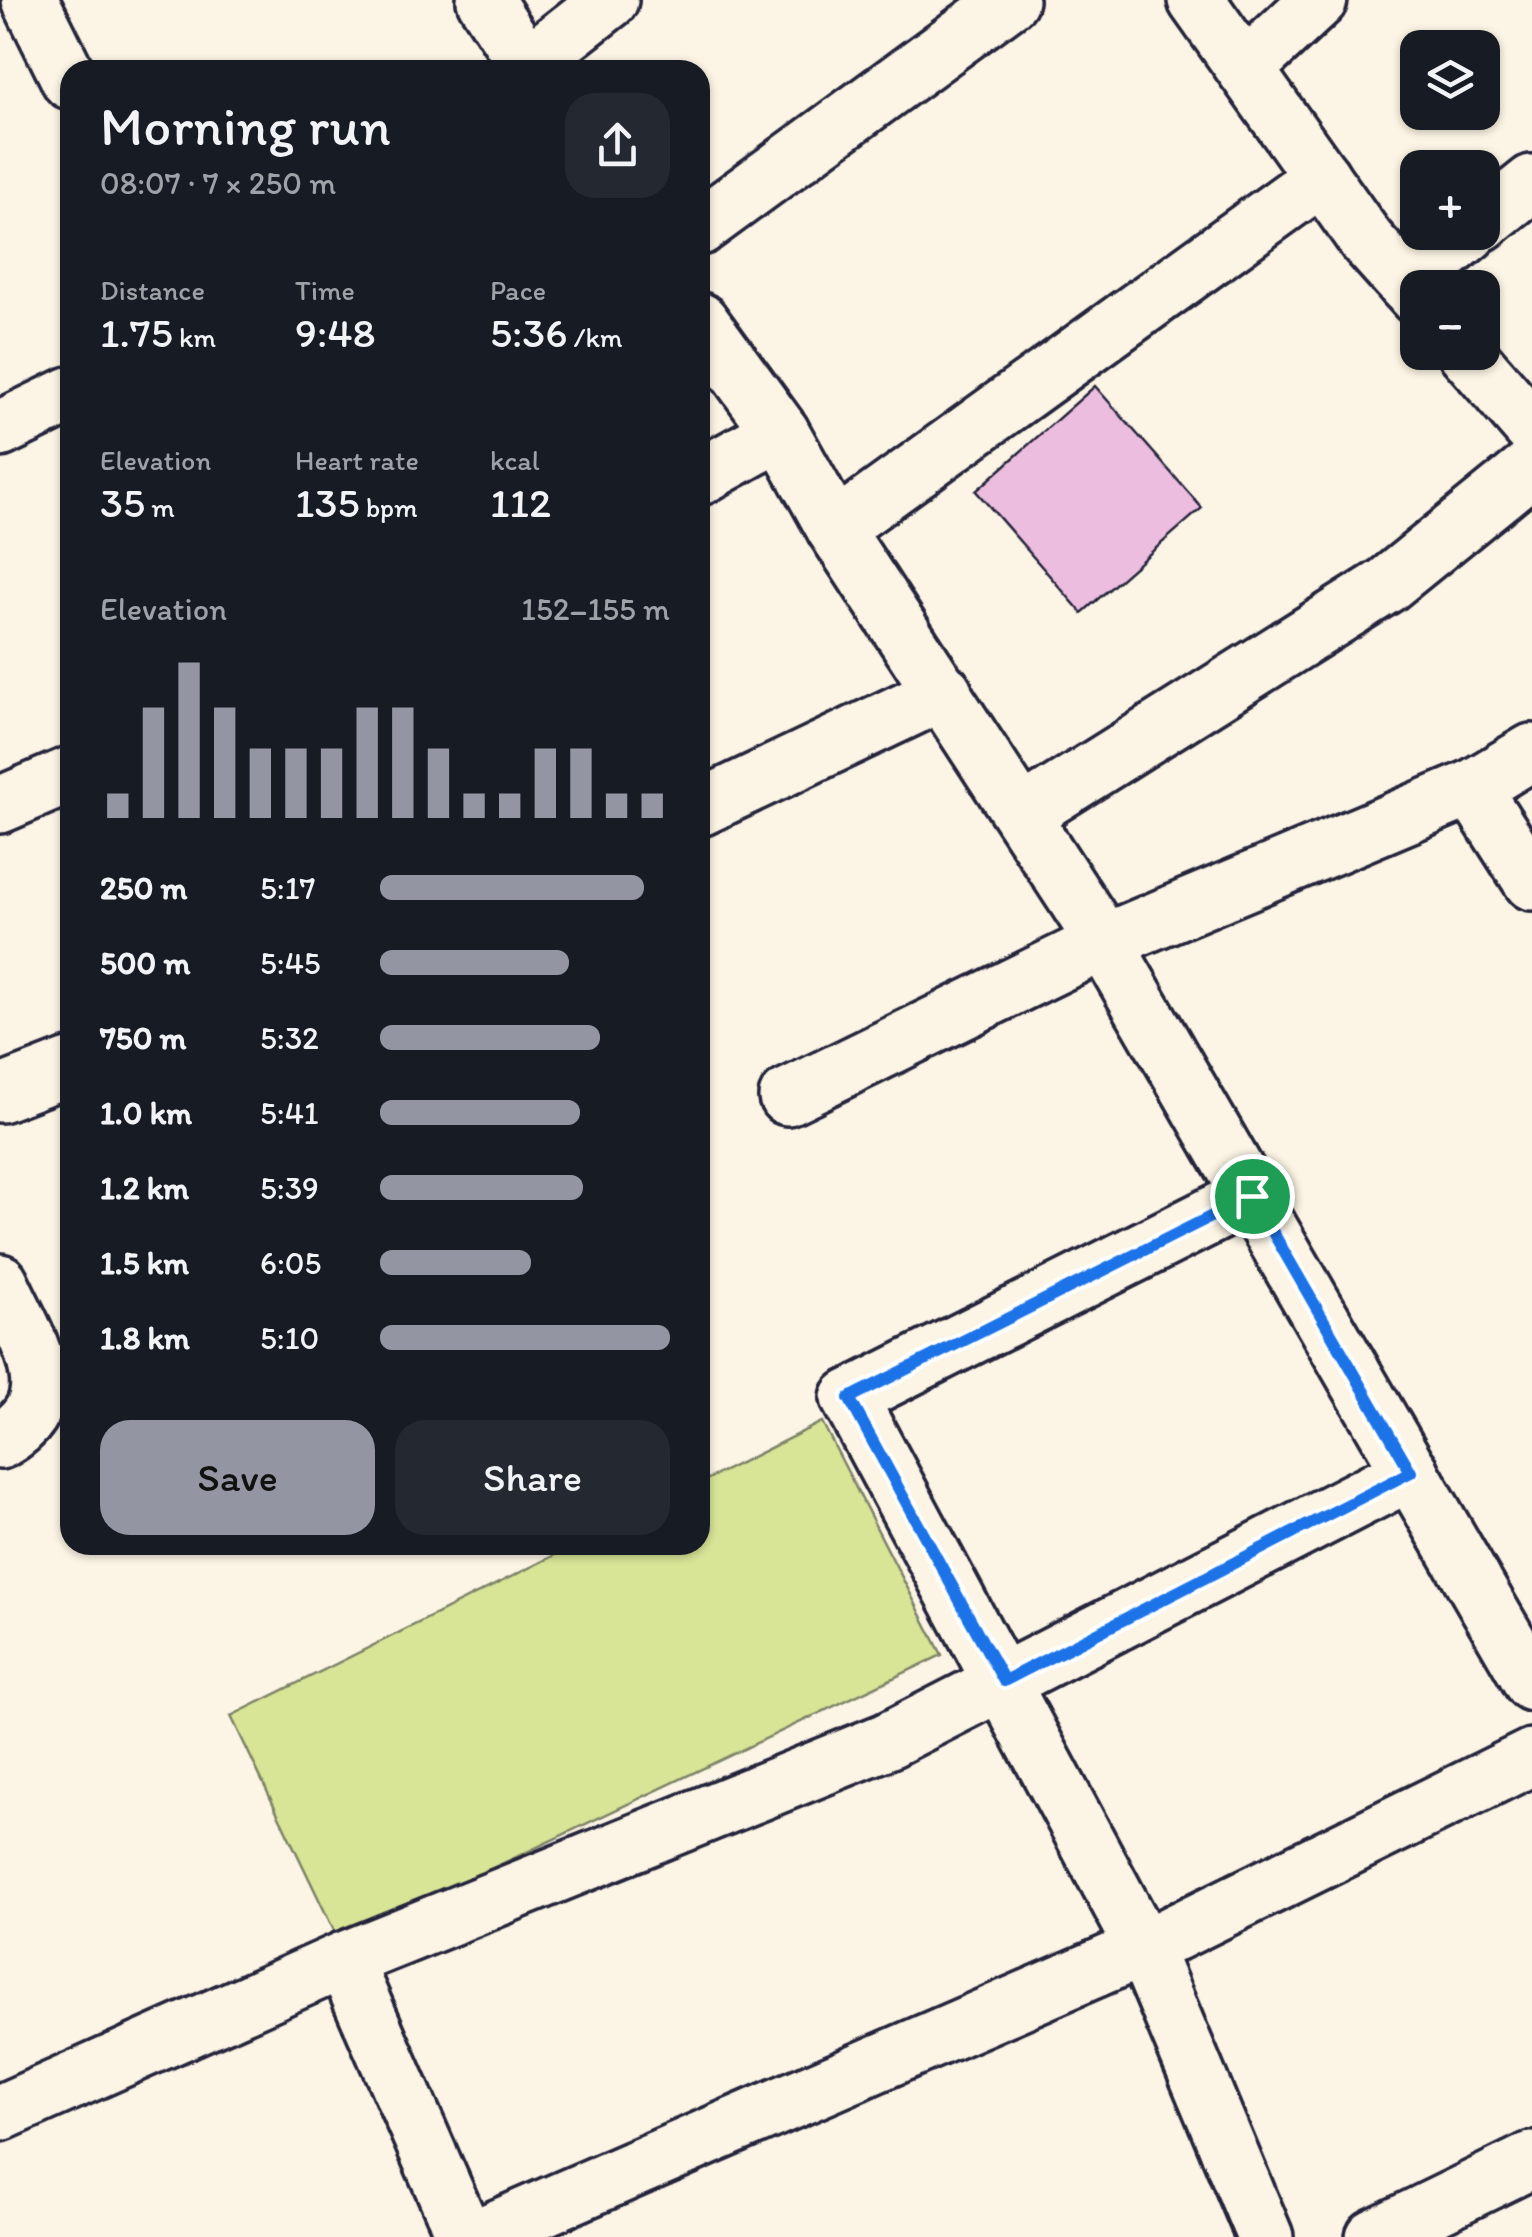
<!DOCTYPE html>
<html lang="en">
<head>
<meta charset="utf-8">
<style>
  :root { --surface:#171b24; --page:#242831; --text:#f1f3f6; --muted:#9ea1a6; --accent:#9495a2 }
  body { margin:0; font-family:Itim,sans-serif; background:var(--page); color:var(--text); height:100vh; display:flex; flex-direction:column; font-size:38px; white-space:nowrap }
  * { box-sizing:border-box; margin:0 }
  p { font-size:32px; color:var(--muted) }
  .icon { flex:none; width:55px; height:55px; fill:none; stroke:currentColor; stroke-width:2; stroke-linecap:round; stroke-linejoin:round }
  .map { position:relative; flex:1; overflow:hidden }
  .drawer { position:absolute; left:60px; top:60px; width:650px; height:1495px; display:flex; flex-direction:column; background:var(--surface); border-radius:30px; box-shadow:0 2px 8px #0004 }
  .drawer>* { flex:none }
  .tools { position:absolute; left:1400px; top:30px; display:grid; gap:20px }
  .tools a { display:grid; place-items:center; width:100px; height:100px; border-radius:20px; background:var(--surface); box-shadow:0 2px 8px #0004; font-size:50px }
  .pin { position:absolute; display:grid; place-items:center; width:85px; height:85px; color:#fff; margin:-42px; border:5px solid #fff; border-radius:50%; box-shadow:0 2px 10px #0007 }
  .round { display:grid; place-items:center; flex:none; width:105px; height:105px; border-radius:30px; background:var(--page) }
  .headline { display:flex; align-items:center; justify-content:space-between; height:170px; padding:0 40px }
  h1 { font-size:55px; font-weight:600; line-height:75px }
  .figures { display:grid; grid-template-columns:repeat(3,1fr); gap:15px; height:170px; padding:10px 40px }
  .figures div { display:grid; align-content:center }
  .figures b { font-size:42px; font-weight:600 }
  .figures small { font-size:28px; font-weight:400 }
  .figures p { font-size:28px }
  .chart { height:280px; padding:20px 40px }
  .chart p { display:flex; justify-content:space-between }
  .chart svg { width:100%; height:180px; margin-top:10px; stroke:var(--accent); stroke-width:6 }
  .primary-button { display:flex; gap:20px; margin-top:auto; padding:20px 40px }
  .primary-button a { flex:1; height:115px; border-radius:30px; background:var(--accent); color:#111; font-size:40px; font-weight:600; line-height:115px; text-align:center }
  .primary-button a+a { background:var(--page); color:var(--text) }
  ul { padding:0 40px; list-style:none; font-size:32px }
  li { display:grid; grid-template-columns:160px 120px 1fr; align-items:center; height:75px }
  li i { height:25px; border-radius:12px; background:var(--accent) }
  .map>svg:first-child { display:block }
  .green { fill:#d8e496; stroke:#7d8368; stroke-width:2.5 }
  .building { fill:#edbddf; stroke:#22223b; stroke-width:2.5 }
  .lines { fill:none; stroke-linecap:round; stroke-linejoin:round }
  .minor-casing { stroke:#22223b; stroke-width:62 }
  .minor { stroke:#fcf5e5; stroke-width:55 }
  .route-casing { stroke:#fff; stroke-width:20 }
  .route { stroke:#1a73e8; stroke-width:12 }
</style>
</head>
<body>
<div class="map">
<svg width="1532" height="2237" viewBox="0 0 1532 2237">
  <rect width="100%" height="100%" fill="#fcf5e5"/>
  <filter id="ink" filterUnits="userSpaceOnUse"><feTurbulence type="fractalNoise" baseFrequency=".01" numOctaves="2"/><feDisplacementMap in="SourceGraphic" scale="20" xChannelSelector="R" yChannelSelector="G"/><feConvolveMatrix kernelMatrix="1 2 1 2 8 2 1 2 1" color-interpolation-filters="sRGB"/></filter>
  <g filter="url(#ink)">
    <path class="green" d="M822,1422L942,1655L339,1941L231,1716L575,1545H700V1483Z"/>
    <path class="building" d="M1095,386L1202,508L1082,613L976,491Z"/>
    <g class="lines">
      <g class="minor-casing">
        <g id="minor">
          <path d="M30,0L70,81"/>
          <path d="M485,0L530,70"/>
          <path d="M1196,0L1366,240L1418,298"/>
          <path d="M527,65L610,0"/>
          <path d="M1245,69L1319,0"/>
          <path d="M1482,223L1532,183"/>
          <path d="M700,227L1010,0"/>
          <path d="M1406,285L1470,232"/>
          <path d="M700,321L781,432L835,529L1104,942L1532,1683"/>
          <path d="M1466,352L1532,428"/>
          <path d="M0,429L70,395"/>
          <path d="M700,477L781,432"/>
          <path d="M835,529L1322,177"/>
          <path d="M1472,788L1532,882"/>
          <path d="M0,805L70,775"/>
          <path d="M700,808L944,692"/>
          <path d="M1022,815L1387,585L1532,467"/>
          <path d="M0,1094L70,1067"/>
          <path d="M787,1097L1104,942L1472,788L1532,752"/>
          <path d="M1252,1195L849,1398L1144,1948L1265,2237"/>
          <path d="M0,1282C25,1338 73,1400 0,1441"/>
          <path d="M344,1960L465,2237"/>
          <path d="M0,2113L344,1960L887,1741L1411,1472"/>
          <path d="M477,2237L1144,1948L1532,1757"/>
          <path d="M1374,2237L1532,2160"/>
        </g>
      </g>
      <use href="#minor" class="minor"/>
    </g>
  </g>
  <g class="lines" filter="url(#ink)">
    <g class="route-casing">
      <path id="route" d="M1252,1196L1411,1472L1004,1681L849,1398Z"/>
    </g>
    <use href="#route" class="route"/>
  </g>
</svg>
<div class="tools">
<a><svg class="icon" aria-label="layers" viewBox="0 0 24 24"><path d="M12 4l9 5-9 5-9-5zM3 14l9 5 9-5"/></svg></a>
<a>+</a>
<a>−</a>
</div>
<div class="pin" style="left:1252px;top:1196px;background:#1e9e55"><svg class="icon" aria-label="arrive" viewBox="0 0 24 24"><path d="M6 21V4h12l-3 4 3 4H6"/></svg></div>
<section class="drawer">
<div class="headline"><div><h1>Morning run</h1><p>08:07 · 7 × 250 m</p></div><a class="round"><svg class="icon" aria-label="share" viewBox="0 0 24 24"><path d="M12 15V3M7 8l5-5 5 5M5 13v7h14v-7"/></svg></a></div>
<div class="figures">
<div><p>Distance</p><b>1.75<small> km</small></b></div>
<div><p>Time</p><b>9:48</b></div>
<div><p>Pace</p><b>5:36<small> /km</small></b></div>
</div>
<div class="figures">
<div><p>Elevation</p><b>35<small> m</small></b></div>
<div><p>Heart rate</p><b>135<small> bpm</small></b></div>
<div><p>kcal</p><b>112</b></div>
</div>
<div class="chart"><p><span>Elevation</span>152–155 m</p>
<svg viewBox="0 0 160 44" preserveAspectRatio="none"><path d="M5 44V38M15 44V17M25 44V6M35 44V17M45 44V27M55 44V27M65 44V27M75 44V17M85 44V17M95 44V27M105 44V38M115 44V38M125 44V27M135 44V27M145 44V38M155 44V38"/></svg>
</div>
<ul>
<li><b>250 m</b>5:17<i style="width:91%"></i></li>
<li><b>500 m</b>5:45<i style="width:65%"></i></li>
<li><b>750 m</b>5:32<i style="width:76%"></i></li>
<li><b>1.0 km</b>5:41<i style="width:69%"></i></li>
<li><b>1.2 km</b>5:39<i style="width:70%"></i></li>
<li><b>1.5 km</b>6:05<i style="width:52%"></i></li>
<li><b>1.8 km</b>5:10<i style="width:100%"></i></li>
</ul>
<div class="primary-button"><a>Save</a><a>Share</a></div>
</section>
</div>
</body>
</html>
